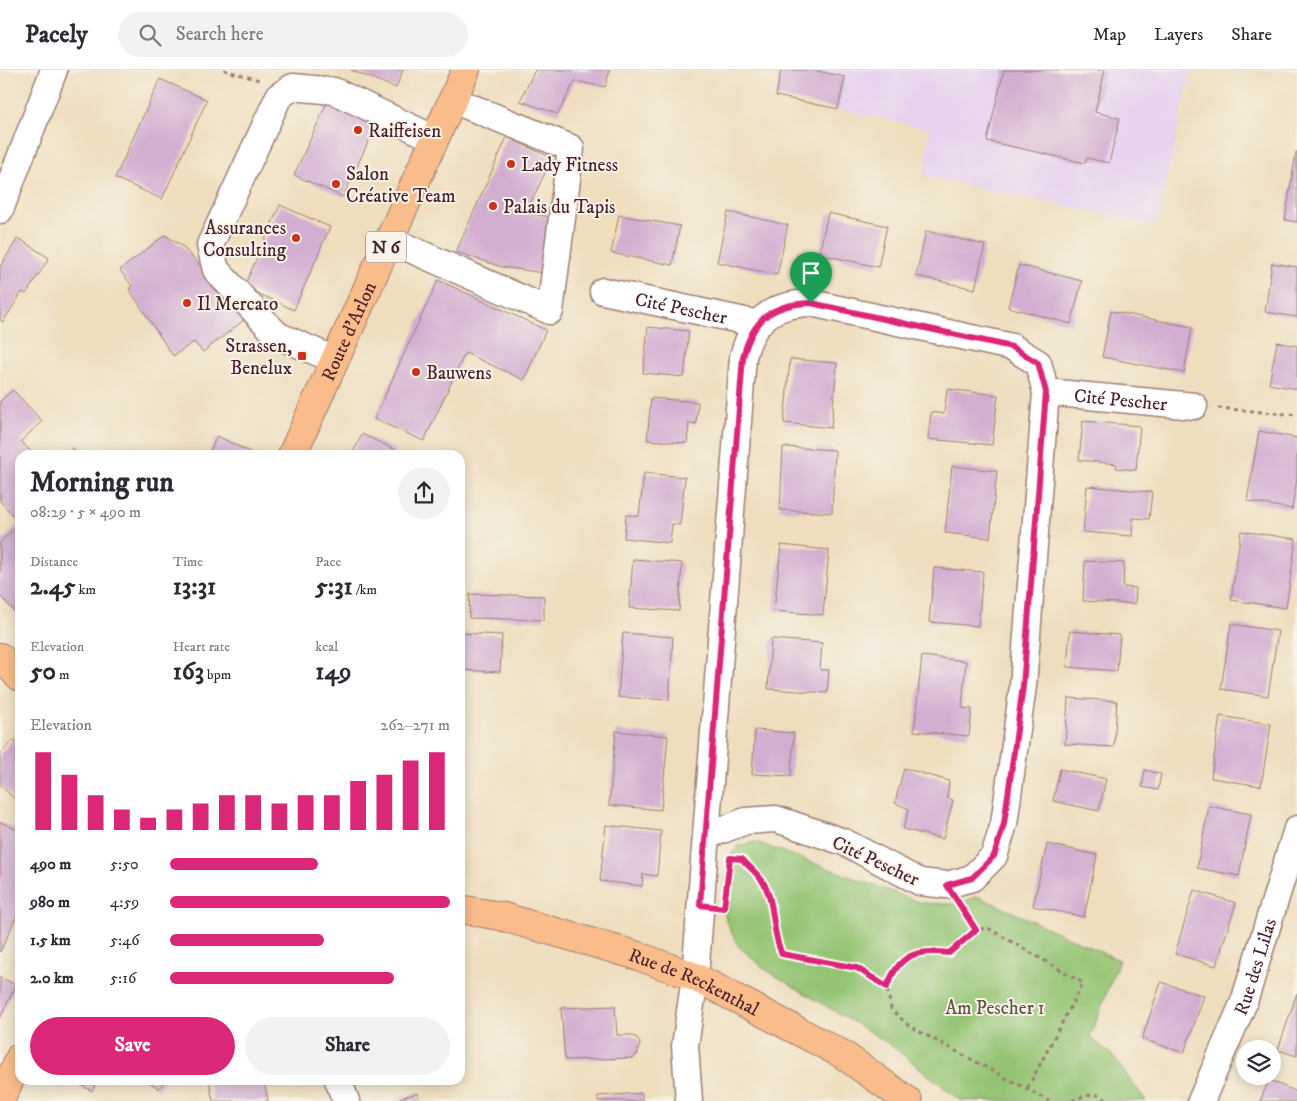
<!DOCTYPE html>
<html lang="en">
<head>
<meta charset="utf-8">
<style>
  :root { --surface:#fff; --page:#f2f2f3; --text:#2b2b33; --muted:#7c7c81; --line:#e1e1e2; --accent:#db2777 }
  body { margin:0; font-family:"IM FELL DW Pica",serif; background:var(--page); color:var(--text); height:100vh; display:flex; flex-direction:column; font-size:19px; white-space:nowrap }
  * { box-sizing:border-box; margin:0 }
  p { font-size:16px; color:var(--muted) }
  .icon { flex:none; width:28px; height:28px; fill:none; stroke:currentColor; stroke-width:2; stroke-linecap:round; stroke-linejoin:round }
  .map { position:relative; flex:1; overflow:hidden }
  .drawer { position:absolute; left:15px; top:380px; width:450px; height:635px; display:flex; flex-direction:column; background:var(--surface); border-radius:15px; box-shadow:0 2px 12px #0003 }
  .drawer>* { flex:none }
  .tools { position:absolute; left:1236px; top:970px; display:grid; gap:10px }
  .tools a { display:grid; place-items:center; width:45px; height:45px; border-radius:50%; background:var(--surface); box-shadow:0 2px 12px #0003; font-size:25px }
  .pin { position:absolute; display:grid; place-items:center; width:42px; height:42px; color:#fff; margin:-51px -21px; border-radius:50% 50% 50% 0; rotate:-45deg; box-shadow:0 0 5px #0007 }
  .pin .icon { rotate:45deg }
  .round { display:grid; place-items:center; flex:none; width:52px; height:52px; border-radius:26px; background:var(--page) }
  .headline { display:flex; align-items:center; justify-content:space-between; height:85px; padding:0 15px }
  h1 { font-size:28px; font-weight:700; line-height:38px }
  .metrics { display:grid; grid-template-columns:repeat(3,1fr); gap:8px; height:85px; padding:5px 15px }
  .metrics div { display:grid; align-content:center }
  .metrics b { font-size:25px; font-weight:700 }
  .metrics small { font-size:14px; font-weight:400 }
  .metrics p { font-size:14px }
  .chart { height:140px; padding:10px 15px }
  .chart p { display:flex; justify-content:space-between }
  .chart svg { width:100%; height:90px; margin-top:5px; stroke:var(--accent); stroke-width:6 }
  .primary-button { display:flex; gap:10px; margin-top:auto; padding:10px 15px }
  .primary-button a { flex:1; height:58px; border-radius:30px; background:var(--accent); color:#fff; font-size:20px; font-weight:700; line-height:58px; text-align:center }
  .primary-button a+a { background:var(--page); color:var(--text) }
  ul { padding:0 15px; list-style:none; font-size:16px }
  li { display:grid; grid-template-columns:80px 60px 1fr; align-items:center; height:38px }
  li i { height:12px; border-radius:6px; background:var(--accent) }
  header { display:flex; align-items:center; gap:30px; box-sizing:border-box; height:70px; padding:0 25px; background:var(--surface); border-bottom:1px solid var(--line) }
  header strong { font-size:24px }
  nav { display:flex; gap:28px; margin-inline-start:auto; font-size:18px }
  .search { width:350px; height:45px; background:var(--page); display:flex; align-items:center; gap:12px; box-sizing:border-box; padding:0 18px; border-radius:28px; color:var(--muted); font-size:19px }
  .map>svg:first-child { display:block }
  .built { fill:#e7d2ef }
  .green { fill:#94c473; stroke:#6f724f }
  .building { fill:#d2aed1 }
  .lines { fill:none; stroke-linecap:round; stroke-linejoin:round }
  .minor-casing { stroke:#9c7e74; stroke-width:29 }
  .major-casing { stroke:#9c7e74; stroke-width:30 }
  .path { stroke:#9c7e74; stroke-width:3; stroke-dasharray:4 4; stroke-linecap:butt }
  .minor { stroke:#fff; stroke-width:26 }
  .major { stroke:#f9bc8a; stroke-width:28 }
  .route-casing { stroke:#fff; stroke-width:10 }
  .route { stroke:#db2777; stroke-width:6 }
  .poi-dot { fill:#c8321e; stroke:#f7f3e8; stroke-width:2 }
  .labels { text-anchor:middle; stroke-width:4; stroke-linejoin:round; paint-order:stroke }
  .shield { fill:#f7f3e8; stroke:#7e5f64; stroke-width:1 }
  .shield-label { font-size:18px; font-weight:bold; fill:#4a1f2b }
  .poi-label { font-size:19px; fill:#4a1f2b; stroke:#f7f3e8; text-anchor:start }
  .street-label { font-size:19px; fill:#4a1f2b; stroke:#f7f3e8 }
  .park-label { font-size:19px; fill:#605141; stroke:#f7f3e8 }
</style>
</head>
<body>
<header>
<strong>Pacely</strong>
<div class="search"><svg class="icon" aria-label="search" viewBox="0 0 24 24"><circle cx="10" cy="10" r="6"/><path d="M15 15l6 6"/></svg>Search here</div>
<nav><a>Map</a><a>Layers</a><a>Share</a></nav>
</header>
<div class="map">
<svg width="1297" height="1031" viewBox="0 0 1297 1031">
  <rect width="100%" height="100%" fill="#f7f3e8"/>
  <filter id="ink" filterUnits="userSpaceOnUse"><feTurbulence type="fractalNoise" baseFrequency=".02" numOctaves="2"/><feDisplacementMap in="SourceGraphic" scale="10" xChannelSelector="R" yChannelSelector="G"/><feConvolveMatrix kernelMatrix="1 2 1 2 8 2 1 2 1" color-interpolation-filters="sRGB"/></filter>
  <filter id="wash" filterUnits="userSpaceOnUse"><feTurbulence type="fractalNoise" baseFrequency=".0096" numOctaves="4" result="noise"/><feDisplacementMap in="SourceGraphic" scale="20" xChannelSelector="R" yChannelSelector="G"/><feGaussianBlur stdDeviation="1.12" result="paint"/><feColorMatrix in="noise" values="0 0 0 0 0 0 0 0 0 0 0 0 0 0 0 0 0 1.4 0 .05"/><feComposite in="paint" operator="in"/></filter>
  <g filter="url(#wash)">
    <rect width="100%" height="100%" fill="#eedebe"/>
    <path class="built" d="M781,0H1191L1157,156L924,106L930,59L776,26Z"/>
    <path class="green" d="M756,772L922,833L959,834L977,826L1119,890L1090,967L1111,984L1146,1031H961L888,973L766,900L738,876L726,851L724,838L729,788L738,776Z"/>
    <g id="blocks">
      <g class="building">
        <path d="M351,0H403L396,18Z"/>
        <path d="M535,0H610L605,17L575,11L558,44L520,31Z"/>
        <path d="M781,0H813L845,7L838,39L776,26Z"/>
        <path d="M1004,0H1105L1095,42L1120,48L1109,93L1087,88L1085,93L987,71Z"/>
        <path d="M160,9L207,30L162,129L115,108Z"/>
        <path d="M331,24L380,46L343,127L294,105Z"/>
        <path d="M507,67L552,88L526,143L550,147L544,203L502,197L456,182Z"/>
        <path d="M1296,82H1297V152L1285,150Z"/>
        <path d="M280,135L330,157L294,240L244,217Z"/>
        <path d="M728,142L788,155L777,205L717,192Z"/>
        <path d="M828,143L887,156L878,197L819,184Z"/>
        <path d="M619,145L680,156L672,195L611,183Z"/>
        <path d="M926,161L985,175L975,219L916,206Z"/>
        <path d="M165,165L182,176L248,247L203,282L194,272L173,286L129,219L132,216L120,200Z"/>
        <path d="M18,168L49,188L26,224L22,222L3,252L0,250V197Z"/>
        <path d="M1272,193L1297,197V247L1265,242Z"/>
        <path d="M1019,195L1082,211L1071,254L1008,237Z"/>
        <path d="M438,210L546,260L524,310L465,283L424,371L374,349Z"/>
        <path d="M1111,241L1192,257L1184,303L1102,287Z"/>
        <path d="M648,257L689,261L684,307L643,303Z"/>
        <path d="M1277,272L1297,276V319L1269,314Z"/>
        <path d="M790,289L837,293L831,358L784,353Z"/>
        <path d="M947,319L998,325L992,375L928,369L931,342L944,344Z"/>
        <path d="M13,320L42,351L21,371L34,385H20V453L0,431V331Z"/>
        <path d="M651,328L698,332L696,354L689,353L687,373L647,370Z"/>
        <path d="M1083,351L1140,356L1136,400L1116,398L1117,394L1079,390Z"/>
        <path d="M1259,361L1297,368V409L1292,439L1247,431Z"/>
        <path d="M362,364L396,380L394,385H352Z"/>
        <path d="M217,366L252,383L251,385H208Z"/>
        <path d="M73,377L77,385H66Z"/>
        <path d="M783,377L835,380L832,443L780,440Z"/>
        <path d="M952,396L997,401L990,468L945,463Z"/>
        <path d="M644,403L685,407L680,455L672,454L670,473L624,468L626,445L639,446Z"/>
        <path d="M1087,416L1152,422L1149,449L1133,448L1132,466L1083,462Z"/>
        <path d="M20,453V547L0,526V473Z"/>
        <path d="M1241,461L1296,469L1286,538L1231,530Z"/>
        <path d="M781,475L829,480L823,545L774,541Z"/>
        <path d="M633,489L682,493L679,541L629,538Z"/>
        <path d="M1085,491L1124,493L1123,517L1136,518L1135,534L1083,531Z"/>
        <path d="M934,498L983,502L978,556L929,552Z"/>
        <path d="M470,524L544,526V550L469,548Z"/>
        <path d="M1231,554L1278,561L1268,626L1221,619Z"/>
        <path d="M1070,561L1120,565L1117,601L1067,597Z"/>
        <path d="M460,563L502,565L500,602L460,600Z"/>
        <path d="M623,563L673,567L669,630L618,627Z"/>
        <path d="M771,569L822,573L820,600H829L827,623L768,619Z"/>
        <path d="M922,586L966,591L962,638L972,639L969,666L914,661Z"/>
        <path d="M1068,628L1117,631L1114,677L1065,674Z"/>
        <path d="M1220,646L1271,654L1261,716L1211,708Z"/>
        <path d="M755,660L794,663L791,706L752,704Z"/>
        <path d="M616,661L668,666L661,740L609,735Z"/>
        <path d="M13,670L20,676V725L16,730L0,715V684Z"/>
        <path d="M904,698L949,711L947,728L953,730L943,769L903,759L909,739L895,733Z"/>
        <path d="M1060,699L1106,709L1099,741L1053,731Z"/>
        <path d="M1145,700L1161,704L1158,720L1142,717Z"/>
        <path d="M1209,736L1251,744L1239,806L1197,798Z"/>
        <path d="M0,752L20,761V839L0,882Z"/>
        <path d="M606,755L661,761L657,806L643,804L642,816L600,811Z"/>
        <path d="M1047,774L1097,785L1084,847L1033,836Z"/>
        <path d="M1194,820L1236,833L1216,896L1175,884Z"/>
        <path d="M0,907L16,915L0,948Z"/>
        <path d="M1161,912L1204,926L1184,983L1142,969Z"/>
        <path d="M1297,923V986L1278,980Z"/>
        <path d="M615,936L617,965H631L637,968L640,973L637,985L632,988L565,990L561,938Z"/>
        <path d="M71,1010H97L92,1021Z"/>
        <path d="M147,1010H165L159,1019Z"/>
        <path d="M209,1010H264L268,1031H213Z"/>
        <path d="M1269,1010L1297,1022V1031H1260Z"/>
        <path d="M417,1023L420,1031H401L400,1028Z"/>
        <path d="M642,1023V1031H598V1026Z"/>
      </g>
    </g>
  </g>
  <g filter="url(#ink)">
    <use href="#blocks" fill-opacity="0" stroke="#9c7e74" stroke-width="1"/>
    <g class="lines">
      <g class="minor-casing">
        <g id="minor">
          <path d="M0,140L54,0"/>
          <path d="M390,170L550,241L571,78L453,30"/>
          <path id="s1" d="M603,221L759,254"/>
          <path d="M335,290L277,265L216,200L210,175L279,26L293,17L334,21L435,69"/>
          <path id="s2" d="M1046,322L1194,336"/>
          <path d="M338,1010L346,1031"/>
          <path d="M689,1031L685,976L695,907L743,287C752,250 772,234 811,233L1012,277L1038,293L1046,322L1023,616L1004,754L994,786L972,808L947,815L920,812L844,772L776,749L746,751L706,766"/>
          <path id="s3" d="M1201,1031L1244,932L1297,759"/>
        </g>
      </g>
      <g class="major-casing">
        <g id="major">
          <path id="s4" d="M292,385L466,0"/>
          <path d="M0,587L20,607"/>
          <path id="s5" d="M460,839L500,846L635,885L695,907L842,984L908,1031"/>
          <path d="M0,1031L20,987"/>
        </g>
      </g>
      <g class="path">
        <path d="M224,0L259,10"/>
        <path d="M1218,338L1297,345"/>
        <path d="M731,788L742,789C748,796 758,804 763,812C776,834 771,862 782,884L857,898L887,917L891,939L909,956L1049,1031"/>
        <path d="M961,837L976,860L988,858L1083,913L1027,1019"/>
        <path d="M887,917C899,884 916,879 949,883L976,860"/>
        <path d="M1072,1031C1083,1026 1098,1020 1107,1031"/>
      </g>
      <use href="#minor" class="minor"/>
      <use href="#major" class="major"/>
    </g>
  </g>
  <g class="lines" filter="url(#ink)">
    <g class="route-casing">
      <path id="route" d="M811,233L1012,277L1038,293L1046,322L1023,616L1004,754L994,786L972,808L947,815L976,860L949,883C916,879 899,884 887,917L857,898L782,884C771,862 776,834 763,812C758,804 748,796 742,789L730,788L724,838L700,835L743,287C753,249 772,234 811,233Z"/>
    </g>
    <use href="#route" class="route"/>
  </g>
  <g class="poi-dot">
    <circle cx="358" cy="60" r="5"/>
    <circle cx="511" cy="94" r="5"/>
    <circle cx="336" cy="114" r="5"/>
    <circle cx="493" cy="136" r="5"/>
    <circle cx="296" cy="168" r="5"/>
    <circle cx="187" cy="233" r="5"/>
    <rect x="297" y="281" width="10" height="10" rx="2.5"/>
    <circle cx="416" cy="302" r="5"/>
  </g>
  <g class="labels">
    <rect class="shield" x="366" y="161.5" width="40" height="31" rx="4"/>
    <g class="shield-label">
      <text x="386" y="183">N 6</text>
    </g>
    <g class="poi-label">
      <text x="368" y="67">Raiffeisen</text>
      <text x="521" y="101">Lady Fitness</text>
      <text x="346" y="110">Salon<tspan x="346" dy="22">Créative Team</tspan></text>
      <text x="503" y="143">Palais du Tapis</text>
      <text x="286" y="164" text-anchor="end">Assurances<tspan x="286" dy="22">Consulting</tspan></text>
      <text x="197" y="240">Il Mercato</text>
      <text x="292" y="282" text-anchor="end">Strassen,<tspan x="292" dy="22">Benelux</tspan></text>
      <text x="426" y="309">Bauwens</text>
    </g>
    <g class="street-label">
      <text dy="7" stroke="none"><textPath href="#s1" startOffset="80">Cité Pescher</textPath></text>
      <text dy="7" stroke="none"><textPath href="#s4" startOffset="136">Route d'Arlon</textPath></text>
      <text dy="7" stroke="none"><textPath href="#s2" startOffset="75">Cité Pescher</textPath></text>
      <text transform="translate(876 790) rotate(25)" y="7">Cité Pescher</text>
      <text dy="7" stroke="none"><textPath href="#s3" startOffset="145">Rue des Lilas</textPath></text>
      <text dy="7" stroke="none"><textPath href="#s5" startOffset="246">Rue de Reckenthal</textPath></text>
    </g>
    <g class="park-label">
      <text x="995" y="944">Am Pescher 1</text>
    </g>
  </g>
</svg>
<div class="tools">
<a><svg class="icon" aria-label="layers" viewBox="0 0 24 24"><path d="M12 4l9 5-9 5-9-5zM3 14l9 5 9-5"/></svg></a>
</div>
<div class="pin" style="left:811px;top:233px;background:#1e9e55"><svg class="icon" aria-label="arrive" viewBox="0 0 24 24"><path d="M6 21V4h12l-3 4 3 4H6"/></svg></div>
<section class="drawer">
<div class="headline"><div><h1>Morning run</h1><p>08:29 · 5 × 490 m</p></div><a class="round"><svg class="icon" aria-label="share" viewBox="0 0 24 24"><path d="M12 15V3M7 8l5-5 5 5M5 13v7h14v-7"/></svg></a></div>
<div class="metrics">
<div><p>Distance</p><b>2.45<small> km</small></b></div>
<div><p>Time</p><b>13:31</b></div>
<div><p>Pace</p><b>5:31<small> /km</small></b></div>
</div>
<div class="metrics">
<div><p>Elevation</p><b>50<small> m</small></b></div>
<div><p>Heart rate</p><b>163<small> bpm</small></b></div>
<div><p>kcal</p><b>149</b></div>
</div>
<div class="chart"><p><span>Elevation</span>262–271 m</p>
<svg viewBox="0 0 160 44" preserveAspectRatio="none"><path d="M5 44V6M15 44V17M25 44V27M35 44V34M45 44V38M55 44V34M65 44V31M75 44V27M85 44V27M95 44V31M105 44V27M115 44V27M125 44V20M135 44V17M145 44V10M155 44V6"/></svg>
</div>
<ul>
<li><b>490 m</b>5:50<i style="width:53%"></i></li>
<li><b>980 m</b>4:59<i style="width:100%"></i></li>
<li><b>1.5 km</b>5:46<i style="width:55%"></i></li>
<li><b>2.0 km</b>5:16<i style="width:80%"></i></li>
</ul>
<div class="primary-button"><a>Save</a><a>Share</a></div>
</section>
</div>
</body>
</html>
